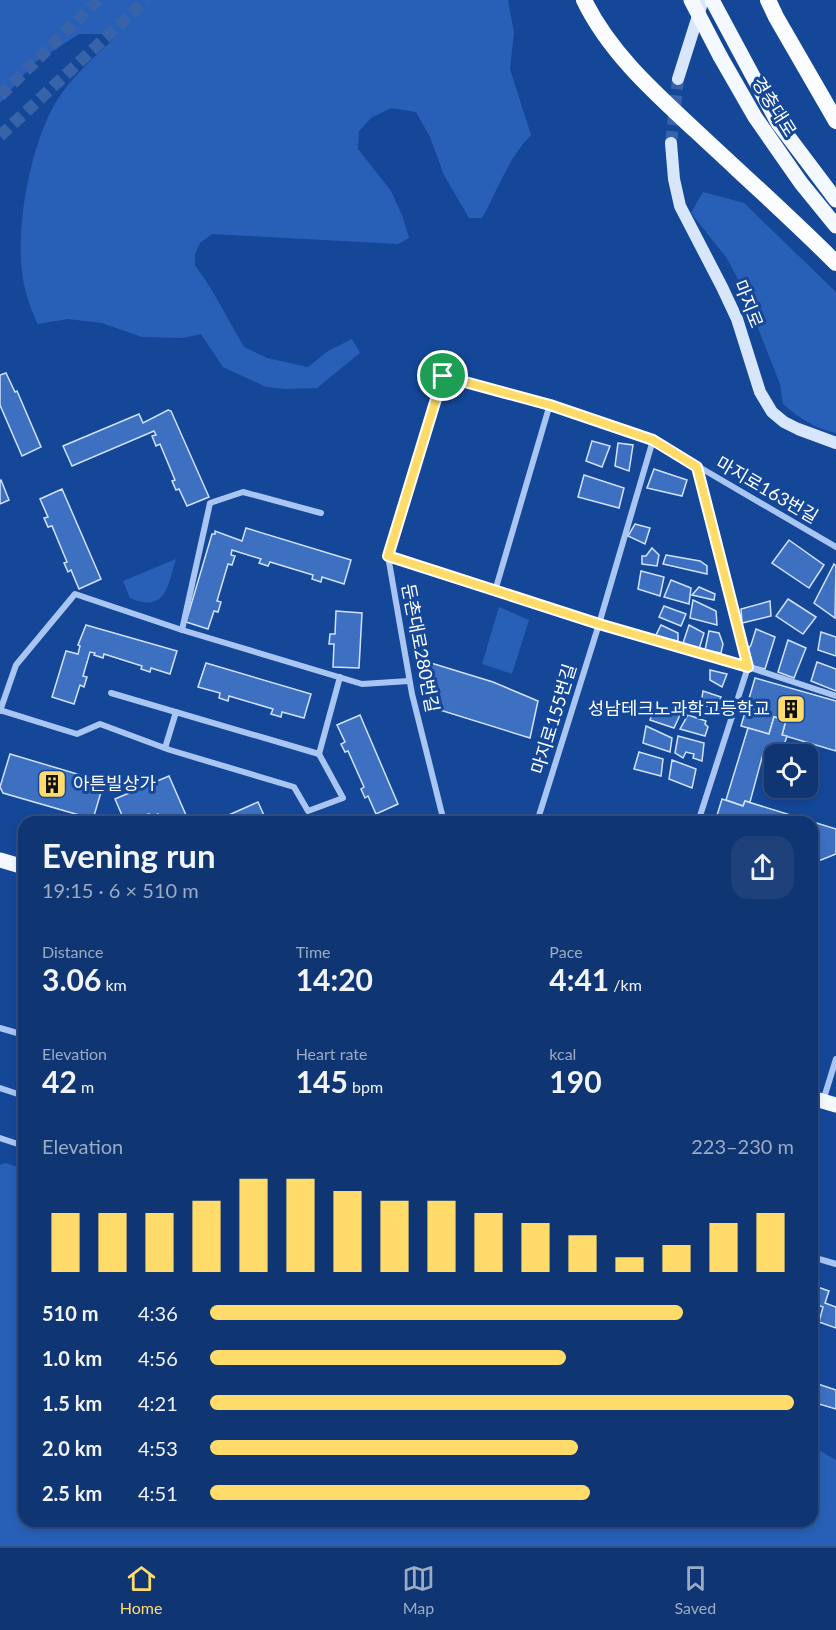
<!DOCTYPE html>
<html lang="en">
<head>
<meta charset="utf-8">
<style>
  :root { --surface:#103573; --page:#1e407b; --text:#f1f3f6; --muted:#9cabc4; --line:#305085; --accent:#ffdc6a }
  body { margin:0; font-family:Lato,"Noto Sans KR",sans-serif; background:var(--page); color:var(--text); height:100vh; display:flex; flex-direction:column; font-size:22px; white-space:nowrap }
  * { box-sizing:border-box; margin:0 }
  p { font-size:20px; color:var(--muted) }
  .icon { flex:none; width:33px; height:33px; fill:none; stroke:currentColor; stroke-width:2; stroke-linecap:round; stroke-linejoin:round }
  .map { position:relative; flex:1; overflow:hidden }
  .side { position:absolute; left:18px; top:816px; width:800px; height:711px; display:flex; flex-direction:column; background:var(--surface); border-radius:18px; box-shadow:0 3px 9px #0003,0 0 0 2px var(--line) }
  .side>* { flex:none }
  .buttons { position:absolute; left:764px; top:744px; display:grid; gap:12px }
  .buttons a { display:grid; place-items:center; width:54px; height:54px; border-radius:12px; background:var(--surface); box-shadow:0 3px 9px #0003,0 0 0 2px var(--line); font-size:30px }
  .pin { position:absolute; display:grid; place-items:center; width:51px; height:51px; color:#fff; margin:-26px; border:3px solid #fff; border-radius:50%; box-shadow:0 2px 6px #0007 }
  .round { display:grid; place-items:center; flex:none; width:63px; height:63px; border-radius:18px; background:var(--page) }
  .summary { display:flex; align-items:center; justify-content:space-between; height:102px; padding:0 24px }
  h1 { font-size:33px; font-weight:700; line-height:45px }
  .metrics { display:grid; grid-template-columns:repeat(3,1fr); gap:9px; height:102px; padding:6px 24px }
  .metrics div { display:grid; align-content:center }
  .metrics b { font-size:30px; font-weight:700 }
  .metrics small { font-size:16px; font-weight:400 }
  .metrics p { font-size:16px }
  .chart { height:168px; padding:12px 24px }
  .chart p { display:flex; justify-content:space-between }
  .chart svg { width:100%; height:108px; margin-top:6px; stroke:var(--accent); stroke-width:6 }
  ul { padding:0 24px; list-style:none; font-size:20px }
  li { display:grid; grid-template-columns:96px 72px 1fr; align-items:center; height:45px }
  li i { height:15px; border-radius:8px; background:var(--accent) }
  .dock { display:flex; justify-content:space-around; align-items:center; height:84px; border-top:2px solid var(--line); background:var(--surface); font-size:16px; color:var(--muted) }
  .dock a { display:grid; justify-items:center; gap:3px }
  .dock .selected { color:var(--accent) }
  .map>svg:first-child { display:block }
  .green { fill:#2860b7 }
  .building { fill:#3d70c1; stroke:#d1e2fd; stroke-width:1.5 }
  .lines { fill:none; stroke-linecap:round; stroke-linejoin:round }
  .secondary-tunnel { stroke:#3863a8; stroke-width:12; stroke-dasharray:12 6; stroke-linecap:butt }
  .minor { stroke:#a9c6f2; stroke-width:6 }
  .secondary { stroke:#d8e6fc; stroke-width:12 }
  .primary { stroke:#f4f8ff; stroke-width:15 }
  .trunk { stroke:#fafcff; stroke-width:16 }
  .primary-bridge { stroke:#f4f8ff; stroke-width:15 }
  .route-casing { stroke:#fff; stroke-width:12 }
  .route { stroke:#ffdc6a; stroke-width:8 }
  .labels { text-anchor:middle; stroke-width:6; stroke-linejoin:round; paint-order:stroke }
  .street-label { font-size:18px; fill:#fff; stroke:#154799 }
  .poi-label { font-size:18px; fill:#fff; stroke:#154799; text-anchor:end }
</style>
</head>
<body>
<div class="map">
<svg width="836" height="1546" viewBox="0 0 836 1546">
  <rect width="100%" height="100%" fill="#154799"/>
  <g class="green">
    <path d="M0,0H508L514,33L510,69L531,135C508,158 498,190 482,218H469L444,175L430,137L416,112L391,108L371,118L359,131L358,149L391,191L402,215L409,238L398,244L212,234L200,243L195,254V265L210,287L244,347L267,358L308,367L328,351L352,339L360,353L317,388L286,389L266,387L223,367L201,334L183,338L142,337L102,323L68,319L38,324C30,308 24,290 22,272C16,223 31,144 56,102C72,75 96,57 118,34H79L34,63L0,103Z"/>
    <path d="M703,192L744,203L836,292V433C812,427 801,419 783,404L780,384L741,285L726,257L691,213Z"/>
    <path d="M176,559C168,585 166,614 130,598L123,581Z"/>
    <path d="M499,607L529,620L512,674L482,664Z"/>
    <path d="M5,1163L24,1169V1521H812V1446L836,1460V1546H0V1165Z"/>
  </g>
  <g class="building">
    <path d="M6,373L15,392L17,391L41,447L22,456L0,405V375Z"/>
    <path d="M168,410L171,411L209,497L187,506L179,489L176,490L172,481L175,480L160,444L156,446L152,436L156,435L154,431L72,466L63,446L139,414L143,423Z"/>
    <path d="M592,441L610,446L602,467L586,461Z"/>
    <path d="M618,443L633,445L629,471L615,466Z"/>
    <path d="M654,469L687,480L682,496L647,488Z"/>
    <path d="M584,475L624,488L619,508L578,497Z"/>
    <path d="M1,480L9,500L0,504V481Z"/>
    <path d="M62,489L101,579L79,589L71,570L68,572L64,563L67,562L52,526L48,527L44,518L48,517L40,499Z"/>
    <path d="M635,524L650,528L645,544L628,536Z"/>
    <path d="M246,528L351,560L344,584L322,577L321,582L312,579L313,575L270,562L268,566L259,563L261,559L232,550L231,555L235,556L232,565L228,564L217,601L221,602L218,612L214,611L208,629L186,622L212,534H215V531L242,541Z"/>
    <path d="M789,540L824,565L809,588L772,563Z"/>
    <path d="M652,548L659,555L657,566L642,564V556H646Z"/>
    <path d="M666,555L700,561L707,566V574L663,564Z"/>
    <path d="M834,564L836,566L835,618L814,603Z"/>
    <path d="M641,571L664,577L660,596L638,589Z"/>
    <path d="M671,580L691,588L689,604L664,597Z"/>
    <path d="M699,587L715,594L714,600L692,595Z"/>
    <path d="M788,599L816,617L803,634L776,616Z"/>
    <path d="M693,600L716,611L717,625L690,618Z"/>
    <path d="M770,601L771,616L742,623L741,609Z"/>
    <path d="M664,606L686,614L681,626L659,617Z"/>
    <path d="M336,611L362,613L359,668L333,667L334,644H329L330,634H335Z"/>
    <path d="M86,625L177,651L170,674L151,668L150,672L141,669L142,666L104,654L103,658L94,655L95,653L90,652L83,676L87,677L84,687L80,685L74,704L52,697L66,651L78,654L80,646L78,645Z"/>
    <path d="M661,625L678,633V641L655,637Z"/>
    <path d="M689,625L704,633L699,649L683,643Z"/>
    <path d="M756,629L775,637L765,669L750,665L745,654L751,645Z"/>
    <path d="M709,631L719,633L723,644L721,653L705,650Z"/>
    <path d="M821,632L836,637V656L818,650Z"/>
    <path d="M788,640L806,648L794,678L778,672Z"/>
    <path d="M817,662L836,669V691L811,681Z"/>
    <path d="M206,663L311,694L304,718L282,712L281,717L271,714L273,709L229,696L228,701L219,698L220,693L198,687Z"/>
    <path d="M431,663L493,682L538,701L530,738L427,706Z"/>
    <path d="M710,670L727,674L722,687L710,680Z"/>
    <path d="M755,678L836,701V751L782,735L786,720L774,717L769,734L741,726Z"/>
    <path d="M703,691L721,697L717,710L701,704Z"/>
    <path d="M655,705L680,715L674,728L650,720Z"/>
    <path d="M360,715L398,804L376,814L368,796L365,798L361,789L364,787L348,751L345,752L341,744L345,742L337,725Z"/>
    <path d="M688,715L706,721L705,724L708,727L705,736L680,729Z"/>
    <path d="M774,717L786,720L782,735L787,736L781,754L764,750L750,802L745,801L743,806L726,800L748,728L769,734Z"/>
    <path d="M646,726L672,738L670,752L643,743Z"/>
    <path d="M678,736L704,743L702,761L693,758L694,754L686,752L683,758L675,753Z"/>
    <path d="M639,752L663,759L661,776L634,769Z"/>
    <path d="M10,754L104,782L93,819L3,793L0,787Z"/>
    <path d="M672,760L696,769L692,788L669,779Z"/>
    <path d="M169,776L189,822H163L158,814L151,817L149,814L125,822L115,799Z"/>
    <path d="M722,799L743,806L745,801L836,829V854L821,860H812V822H715Z"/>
    <path d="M258,802L267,822H213Z"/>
    <path d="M812,1285L829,1291L825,1303L836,1307V1328L819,1322L823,1307L812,1303Z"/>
    <path d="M812,1382L836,1390V1409L812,1402Z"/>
  </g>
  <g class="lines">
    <g class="secondary-tunnel">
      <path d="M0,96L98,0"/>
      <path d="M0,136L146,0"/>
      <path d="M671,143L678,79"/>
    </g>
    <g class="minor">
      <path d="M697,467L748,667L698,822"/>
      <path d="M321,513L243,492L210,503L182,630L362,684L409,681"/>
      <path d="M388,556L599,624L748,667L836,696"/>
      <path d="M495,591L550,404"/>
      <path d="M111,693L319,754L340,677"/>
      <path d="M0,710L77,734L100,724L170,750L294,787L308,811L343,798L319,754"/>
      <path d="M0,711L16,665L75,594L182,630"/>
      <path d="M165,748L176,712"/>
      <path d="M444,822L412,694L388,556L443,376L550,404L653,440L836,547"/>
      <path d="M537,822L599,624L653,440"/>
      <path d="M0,1028L24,1035"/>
      <path d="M0,1088L24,1096"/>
      <path d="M823,1101L836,1059"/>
      <path d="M0,1138L24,1146"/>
      <path d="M812,1257L836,1264"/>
    </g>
    <g class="secondary">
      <path d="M678,79L703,0"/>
      <path d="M671,143L674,179L680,206L722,287L737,319L760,392L772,412L784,422L798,429L836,443"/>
    </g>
    <g class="primary">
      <path d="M712,0L778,123L836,200"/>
      <path d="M720,56L755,117L801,183L836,226"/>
      <path d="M0,860L24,867"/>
      <path d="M812,1098L836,1105"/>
    </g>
    <g class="trunk">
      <path d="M584,0C609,52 654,92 696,131C743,175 791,218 836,263"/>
      <path d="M768,0L776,17L836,121"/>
    </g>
    <path class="primary-bridge" d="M691,0L720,56"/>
  </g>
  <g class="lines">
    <g class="route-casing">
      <path id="route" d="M443,376L550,405L653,440L697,467L748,667L599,624L388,556Z"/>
    </g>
    <use href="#route" class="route"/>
  </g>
  <defs>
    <g id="building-square" transform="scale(1.5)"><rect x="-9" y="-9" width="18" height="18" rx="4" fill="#ffdc6a" stroke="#154799"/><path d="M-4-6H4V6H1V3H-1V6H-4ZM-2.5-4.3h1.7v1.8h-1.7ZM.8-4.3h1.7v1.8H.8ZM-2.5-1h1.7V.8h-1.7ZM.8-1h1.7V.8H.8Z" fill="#111"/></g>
  </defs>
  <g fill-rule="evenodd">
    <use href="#building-square" x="791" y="709"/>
    <use href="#building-square" x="52" y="784"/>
  </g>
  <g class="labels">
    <g class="street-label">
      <text transform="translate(774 107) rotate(58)" y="6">경충대로</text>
      <text transform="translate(748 304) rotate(68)" y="6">마지로</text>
      <text transform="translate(767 490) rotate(30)" y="6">마지로163번길</text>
      <text transform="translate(420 648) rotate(79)" y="6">둔촌대로280번길</text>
      <text transform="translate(554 719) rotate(-73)" y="6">마지로155번길</text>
    </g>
    <g class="poi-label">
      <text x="770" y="715">성남테크노과학고등학교</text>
      <text x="73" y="790" text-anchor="start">아튼빌상가</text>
    </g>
  </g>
</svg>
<div class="buttons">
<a><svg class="icon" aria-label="locate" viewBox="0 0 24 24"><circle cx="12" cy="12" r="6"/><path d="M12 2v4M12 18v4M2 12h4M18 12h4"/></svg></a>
</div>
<div class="pin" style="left:443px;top:376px;background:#1e9e55"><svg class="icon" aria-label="arrive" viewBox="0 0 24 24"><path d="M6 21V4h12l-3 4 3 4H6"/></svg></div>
<section class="side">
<div class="summary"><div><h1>Evening run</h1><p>19:15 · 6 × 510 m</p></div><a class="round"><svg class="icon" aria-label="share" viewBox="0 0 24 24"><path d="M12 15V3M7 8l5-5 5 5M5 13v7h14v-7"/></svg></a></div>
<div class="metrics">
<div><p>Distance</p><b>3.06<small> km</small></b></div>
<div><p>Time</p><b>14:20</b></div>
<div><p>Pace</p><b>4:41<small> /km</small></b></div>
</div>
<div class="metrics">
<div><p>Elevation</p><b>42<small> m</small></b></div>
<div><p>Heart rate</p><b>145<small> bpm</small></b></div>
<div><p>kcal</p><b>190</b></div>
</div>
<div class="chart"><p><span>Elevation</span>223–230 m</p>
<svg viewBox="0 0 160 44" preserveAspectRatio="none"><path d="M5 44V20M15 44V20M25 44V20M35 44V15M45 44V6M55 44V6M65 44V11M75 44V15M85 44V15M95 44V20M105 44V24M115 44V29M125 44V38M135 44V33M145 44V24M155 44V20"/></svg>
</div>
<ul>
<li><b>510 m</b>4:36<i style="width:81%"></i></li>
<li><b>1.0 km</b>4:56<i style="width:61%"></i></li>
<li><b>1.5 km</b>4:21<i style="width:100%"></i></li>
<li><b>2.0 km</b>4:53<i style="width:63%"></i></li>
<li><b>2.5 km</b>4:51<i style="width:65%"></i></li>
</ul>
</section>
</div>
<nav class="dock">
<a class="selected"><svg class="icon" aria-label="home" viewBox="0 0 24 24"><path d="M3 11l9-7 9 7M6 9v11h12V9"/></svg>Home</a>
<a><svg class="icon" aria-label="map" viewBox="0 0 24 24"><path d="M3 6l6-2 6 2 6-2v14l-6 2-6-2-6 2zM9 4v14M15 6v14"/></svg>Map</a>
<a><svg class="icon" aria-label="saved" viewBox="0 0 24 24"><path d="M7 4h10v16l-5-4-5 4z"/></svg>Saved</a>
</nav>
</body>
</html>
